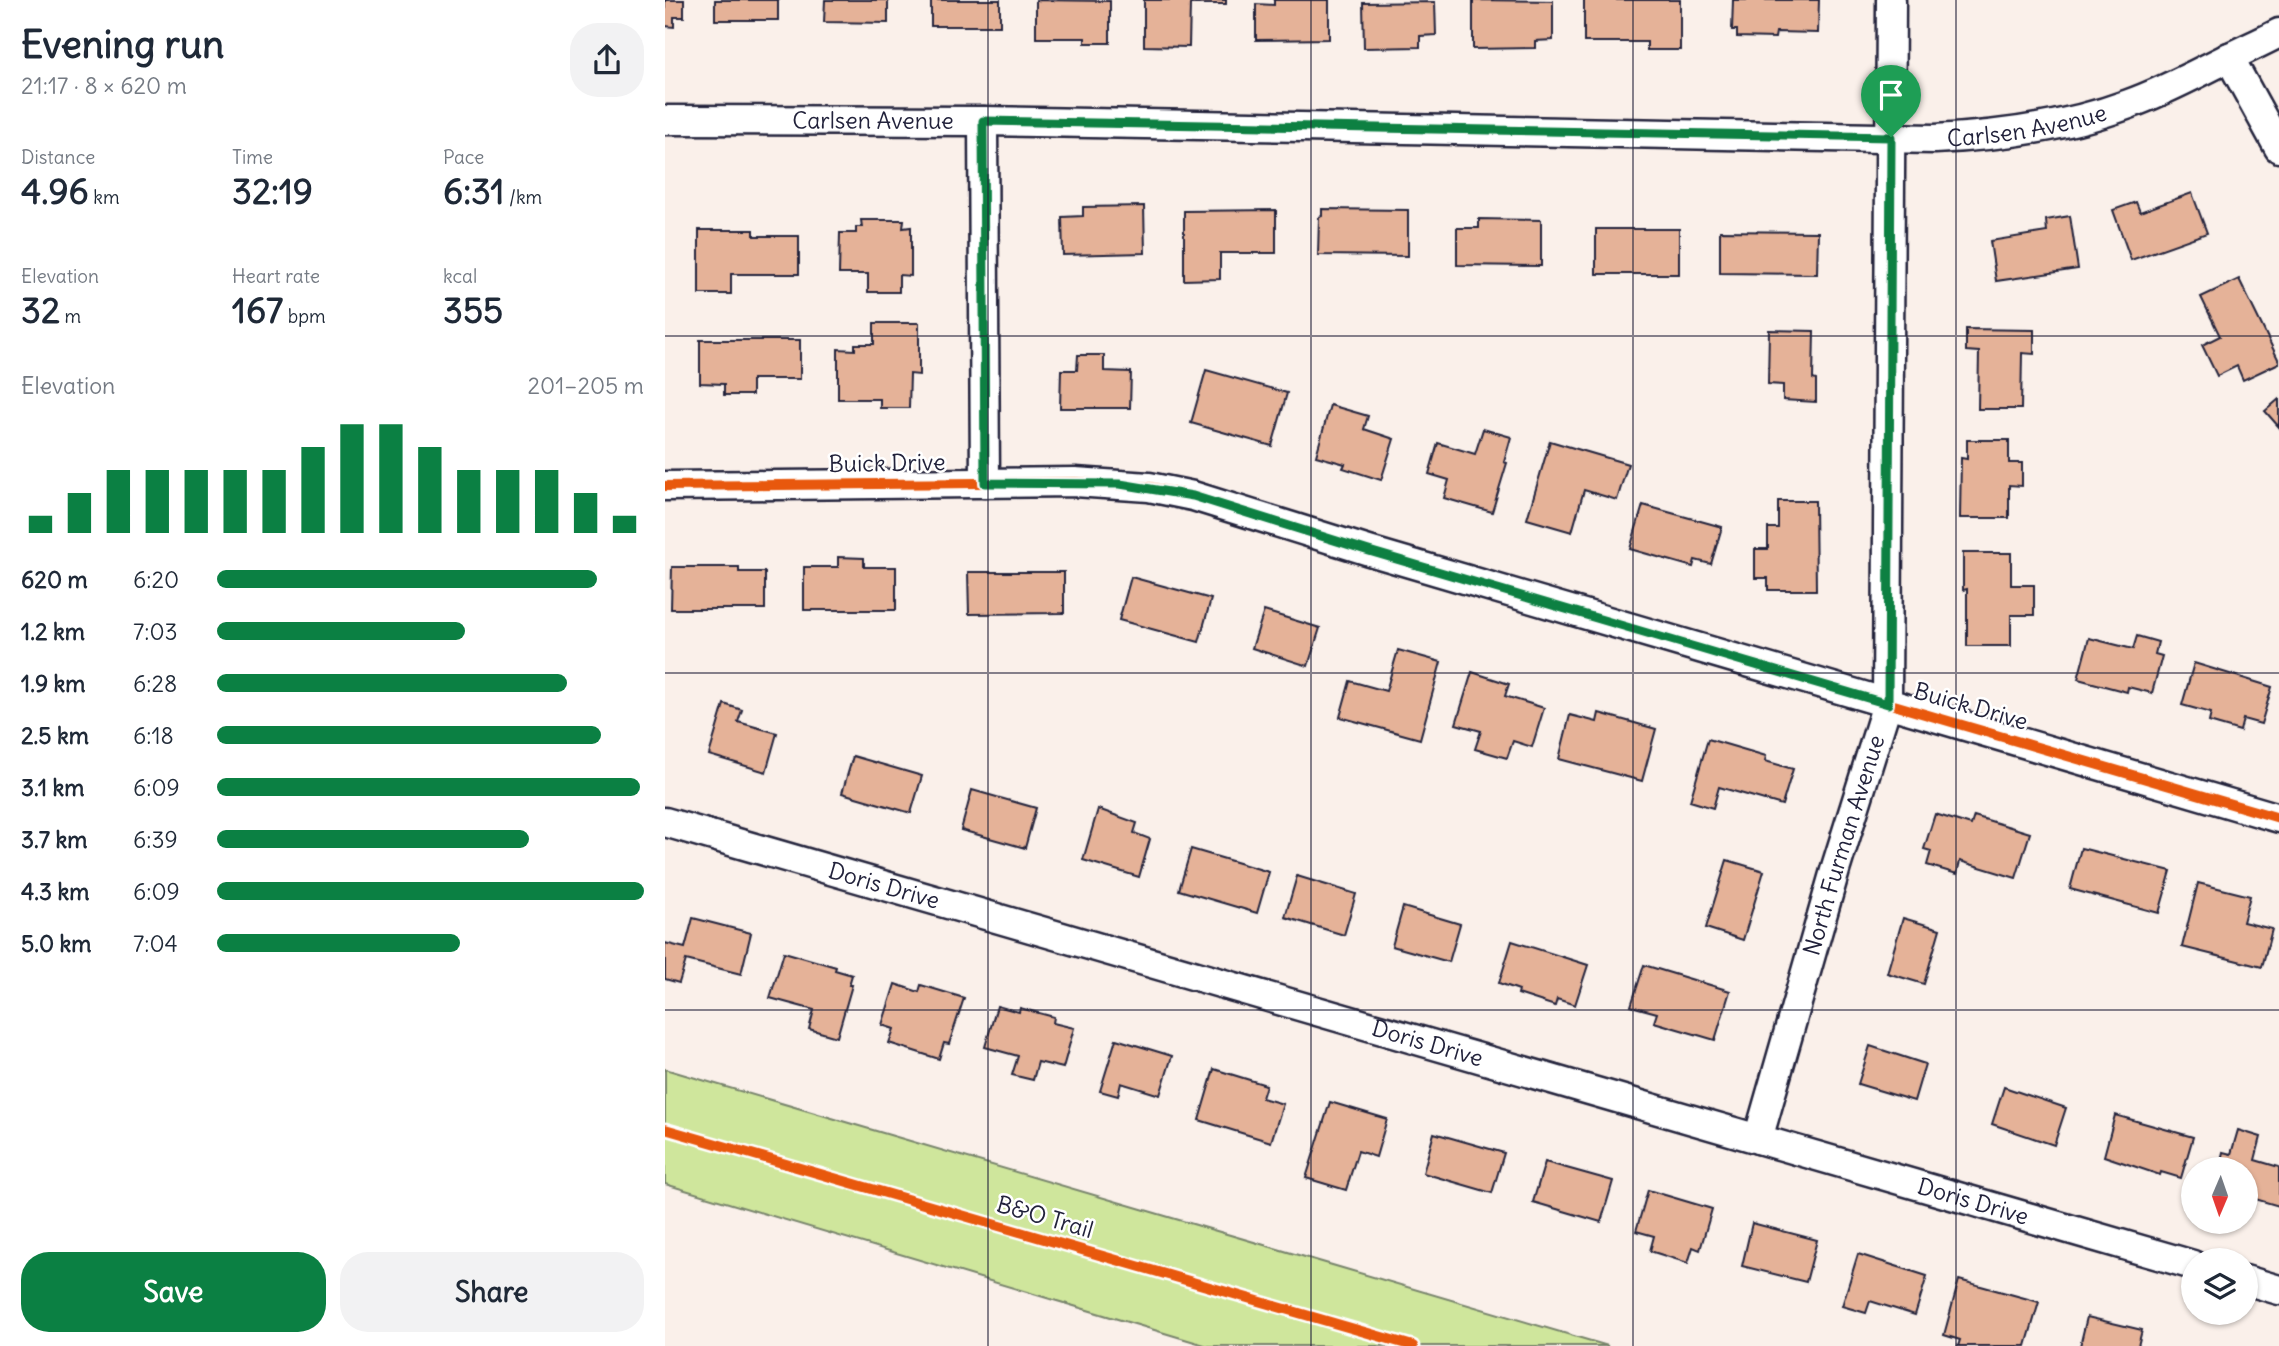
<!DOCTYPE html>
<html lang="en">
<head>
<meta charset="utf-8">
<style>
  :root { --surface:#fff; --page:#f2f2f3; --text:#1f2937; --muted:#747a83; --accent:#0b8043 }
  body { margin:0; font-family:Delius,sans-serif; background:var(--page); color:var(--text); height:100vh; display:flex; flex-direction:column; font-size:26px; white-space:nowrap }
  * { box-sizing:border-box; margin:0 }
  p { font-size:23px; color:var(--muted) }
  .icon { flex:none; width:38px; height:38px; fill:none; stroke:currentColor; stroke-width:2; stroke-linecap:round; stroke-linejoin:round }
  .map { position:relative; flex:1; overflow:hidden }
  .details { display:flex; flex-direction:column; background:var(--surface); width:665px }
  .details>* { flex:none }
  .needle { width:46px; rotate:182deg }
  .controls { position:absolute; left:1516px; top:1157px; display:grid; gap:14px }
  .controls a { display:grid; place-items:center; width:77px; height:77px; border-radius:50%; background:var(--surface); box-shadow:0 2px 5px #0004; font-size:35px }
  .pin { position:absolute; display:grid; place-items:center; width:60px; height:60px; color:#fff; margin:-72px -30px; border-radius:50% 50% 50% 0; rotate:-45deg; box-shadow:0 0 7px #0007 }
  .pin .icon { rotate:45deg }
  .round { display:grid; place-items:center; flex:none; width:74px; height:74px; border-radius:28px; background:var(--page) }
  .overview { display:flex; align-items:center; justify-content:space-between; height:119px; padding:0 21px }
  h1 { font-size:38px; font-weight:700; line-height:52px }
  .metrics { display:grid; grid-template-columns:repeat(3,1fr); gap:10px; height:119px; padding:7px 21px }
  .metrics div { display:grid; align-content:center }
  .metrics b { font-size:35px; font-weight:700 }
  .metrics small { font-size:19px; font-weight:400 }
  .metrics p { font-size:19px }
  .chart { height:196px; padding:14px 21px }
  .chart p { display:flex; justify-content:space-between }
  .chart svg { width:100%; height:126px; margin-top:7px; stroke:var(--accent); stroke-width:6 }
  .primary-button { display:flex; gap:14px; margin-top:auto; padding:14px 21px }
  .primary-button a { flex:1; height:80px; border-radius:28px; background:var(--accent); color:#fff; font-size:28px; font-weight:700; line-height:80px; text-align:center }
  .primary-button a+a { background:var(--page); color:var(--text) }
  ul { padding:0 21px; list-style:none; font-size:23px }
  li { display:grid; grid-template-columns:112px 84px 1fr; align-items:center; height:52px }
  li i { height:18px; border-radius:9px; background:var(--accent) }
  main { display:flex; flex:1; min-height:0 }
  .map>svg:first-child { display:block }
  .green { fill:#cfe69c; stroke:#78846c; stroke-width:2 }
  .building { fill:#e5b298; stroke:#22223b; stroke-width:2 }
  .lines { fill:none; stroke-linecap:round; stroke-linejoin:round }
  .street-casing { stroke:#22223b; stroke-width:33 }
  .street { stroke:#fff; stroke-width:28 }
  .cycleway-casing { stroke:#fff; stroke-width:15 }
  .cycleway { stroke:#e8590c; stroke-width:10 }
  .route-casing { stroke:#fff; stroke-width:14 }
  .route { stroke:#0b8043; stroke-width:9 }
  .grid { fill:none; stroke:#22223b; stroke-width:2; stroke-opacity:0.55 }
  .labels { text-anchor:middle; stroke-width:5; stroke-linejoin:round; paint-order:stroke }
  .street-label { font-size:23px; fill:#22223b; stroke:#fff }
</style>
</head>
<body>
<main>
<section class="details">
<div class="overview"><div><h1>Evening run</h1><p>21:17 · 8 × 620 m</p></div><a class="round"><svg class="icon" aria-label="share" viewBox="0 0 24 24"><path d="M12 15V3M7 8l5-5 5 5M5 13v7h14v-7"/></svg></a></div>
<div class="metrics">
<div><p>Distance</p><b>4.96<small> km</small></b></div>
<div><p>Time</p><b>32:19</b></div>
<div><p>Pace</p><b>6:31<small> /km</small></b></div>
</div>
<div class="metrics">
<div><p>Elevation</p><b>32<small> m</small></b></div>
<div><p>Heart rate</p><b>167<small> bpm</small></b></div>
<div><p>kcal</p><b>355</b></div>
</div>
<div class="chart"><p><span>Elevation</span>201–205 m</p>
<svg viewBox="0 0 160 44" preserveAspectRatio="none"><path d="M5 44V38M15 44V30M25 44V22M35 44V22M45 44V22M55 44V22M65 44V22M75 44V14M85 44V6M95 44V6M105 44V14M115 44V22M125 44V22M135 44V22M145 44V30M155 44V38"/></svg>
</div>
<ul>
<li><b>620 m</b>6:20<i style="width:89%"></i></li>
<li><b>1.2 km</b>7:03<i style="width:58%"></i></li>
<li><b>1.9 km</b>6:28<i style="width:82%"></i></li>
<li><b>2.5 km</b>6:18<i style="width:90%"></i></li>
<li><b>3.1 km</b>6:09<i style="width:99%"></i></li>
<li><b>3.7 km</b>6:39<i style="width:73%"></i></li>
<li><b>4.3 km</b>6:09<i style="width:100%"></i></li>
<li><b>5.0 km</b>7:04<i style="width:57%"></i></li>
</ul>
<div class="primary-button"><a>Save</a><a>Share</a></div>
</section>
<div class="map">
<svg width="1614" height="1346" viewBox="0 0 1614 1346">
  <rect width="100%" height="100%" fill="#faf0ea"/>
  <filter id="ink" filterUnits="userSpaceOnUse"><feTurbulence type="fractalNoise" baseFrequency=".0143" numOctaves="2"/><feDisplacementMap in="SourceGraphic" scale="14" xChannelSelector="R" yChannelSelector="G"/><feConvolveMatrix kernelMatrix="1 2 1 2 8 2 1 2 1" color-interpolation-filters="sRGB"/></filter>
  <g filter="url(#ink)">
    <path class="green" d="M0,1069L943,1346H543L0,1184Z"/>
    <g class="building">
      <path d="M0,0H19V17H9V27L0,26Z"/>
      <rect x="50" y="0" width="63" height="20"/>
      <path d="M160,0H223V23L159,22Z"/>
      <rect x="266" y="0" width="69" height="26"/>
      <path d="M371,0L445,1V43H420V38H371Z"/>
      <path d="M479,0H561V4H525L524,47L479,46Z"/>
      <path d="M609,0H664V39L591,40V4L609,5Z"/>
      <path d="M808,0L888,1V40L870,41V48L808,49Z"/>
      <path d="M919,0H1015V50H982V42H919Z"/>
      <path d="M1068,0H1154L1153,33L1111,32L1110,38L1072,37V30H1067Z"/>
      <path d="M770,2L771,35L755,36V47L699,48L698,3Z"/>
      <path d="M1527,193L1542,233L1466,260L1448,210L1471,202L1475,212Z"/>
      <path d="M479,206L480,253L398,255L397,217L418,216V207Z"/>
      <path d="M657,209L743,210V256L653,255L654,217L657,216Z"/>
      <path d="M611,210V253H555V279L519,280V211Z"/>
      <path d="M1405,216L1413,269L1331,281L1325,241L1382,232L1381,220Z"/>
      <path d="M814,219L876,220V266L792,265V228H814Z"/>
      <path d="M196,220H239L238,228L246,227V276L234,275V292H203V274H174L175,233H191V227H197Z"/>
      <rect x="931" y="229" width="83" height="45"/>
      <path d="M34,230H89V236H134V274H66V294H34Z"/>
      <path d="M1055,231L1153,232L1152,274L1055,273Z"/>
      <path d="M1574,279L1614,361V363L1578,380L1572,366L1552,376L1537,345L1555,336L1536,297Z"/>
      <path d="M209,323H254V375L245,374L244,408H215V399H173V349L190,350V344H209Z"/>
      <path d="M1301,329L1369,330V354L1357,353L1356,409H1313L1314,352L1301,351Z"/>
      <path d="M1104,330L1149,331L1148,379L1151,380V402L1118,400V385L1103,384Z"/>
      <path d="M35,340H135V379H87V395H59V384L35,383Z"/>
      <path d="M413,355H439V371L466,372L465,408H395L396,370H412Z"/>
      <path d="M541,370L622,393L607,446L526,423Z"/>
      <path d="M1614,399V427L1600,411Z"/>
      <path d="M665,405L703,416L699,429L729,439L716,480L678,468L680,464L651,456Z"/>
      <path d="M818,429L846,437L839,462L842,463L827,512L779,498L784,480L764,474L773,443L810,454Z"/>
      <path d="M1302,440H1344V463H1357V486L1344,485V518H1295L1296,458L1302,459Z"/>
      <path d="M885,441L963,464L952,500L919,490L907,532L862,519Z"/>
      <path d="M1113,501H1150L1151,590H1103V578H1090V549H1103V528H1113Z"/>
      <path d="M978,505L1057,527L1046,564L1030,560L1028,567L965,549Z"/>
      <path d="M1298,553H1346V585H1369V615H1346V646H1302V589L1298,590Z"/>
      <path d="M173,557L199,558V567H231V610H139V567H173Z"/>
      <path d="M7,567H74V572H100V609H6Z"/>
      <path d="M303,572H399V613L304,614Z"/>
      <path d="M466,577L546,599L534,642L454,620Z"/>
      <path d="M599,611L655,628L643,666L587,648Z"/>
      <path d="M1472,636L1493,642L1490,654L1497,656L1487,693L1463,687L1462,692L1413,679L1424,638L1468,649Z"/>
      <path d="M733,650L776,662L755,739L675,717L685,681L721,691Z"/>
      <path d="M1529,663L1607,687L1596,724L1578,719L1575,731L1544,722L1546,713L1517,705Z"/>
      <path d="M807,672L844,684L840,696L879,708L867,747L848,741L842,758L810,749L816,731L791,724Z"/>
      <path d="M59,704L77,710L73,722L112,733L101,772L44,755Z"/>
      <path d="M934,713L991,729L977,781L894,759L905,715L932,722Z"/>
      <path d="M1043,739L1101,756L1100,761L1128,769L1117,805L1054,787L1048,808L1025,801Z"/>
      <path d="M188,756L257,776L246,813L177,793Z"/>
      <path d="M307,790L371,808L360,848L296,830Z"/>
      <path d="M433,809L472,823L469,833L485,839L474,877L418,860Z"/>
      <path d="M1270,814L1306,825L1309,816L1365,833L1351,878L1295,861L1292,874L1262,865L1266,851L1259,849Z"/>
      <path d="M1416,848L1506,871L1494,913L1405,889Z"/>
      <path d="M526,849L604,872L592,913L514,890Z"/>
      <path d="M1062,860L1099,871L1078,940L1041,928Z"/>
      <path d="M632,876L691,894L679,935L620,917Z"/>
      <path d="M1533,883L1585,896L1578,922L1607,929L1597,967L1517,947Z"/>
      <path d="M738,907L795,924L784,962L727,946Z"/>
      <path d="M28,918L86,933L76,974L21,960L14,983L0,979V943L20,948Z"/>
      <path d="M1238,918L1275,929L1259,984L1222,973Z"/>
      <path d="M847,941L923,965L910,1005L892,999L890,1006L853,994L854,990L834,983Z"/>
      <path d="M119,952L171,967L170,970L187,975L184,985H187L172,1037L144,1029L149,1010L105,998Z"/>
      <path d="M979,965L1065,991L1050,1040L989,1022L992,1013L966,1006Z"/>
      <path d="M230,984L254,992L256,985L299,998L284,1044L279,1043L274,1059L224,1043L229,1029L217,1025Z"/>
      <path d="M332,1006L354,1012L355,1008L389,1017L388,1023L409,1028L398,1068L373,1062L368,1080L347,1075L353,1056L320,1047Z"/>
      <path d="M451,1039L507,1056L495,1095L456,1083L453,1096L435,1091Z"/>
      <path d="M1205,1046L1260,1064L1249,1101L1193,1084Z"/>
      <path d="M549,1069L601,1085L597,1098L618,1104L606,1142L534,1120Z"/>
      <path d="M1339,1087L1401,1108L1389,1145L1327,1124Z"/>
      <path d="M665,1102L722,1119L711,1157L693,1151L681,1190L641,1178Z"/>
      <path d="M1450,1115L1528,1137L1516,1178L1496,1172L1495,1175L1439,1156Z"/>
      <path d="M1573,1130L1596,1137L1590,1160L1614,1167V1206L1580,1196V1169H1554L1558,1152L1566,1154Z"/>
      <path d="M769,1133L839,1153L827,1193L758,1173Z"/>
      <path d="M880,1162L948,1181L936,1222L868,1202Z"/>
      <path d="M983,1190L1047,1209L1035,1250L1028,1247L1023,1263L985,1251L989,1236L971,1231Z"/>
      <path d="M1087,1223L1152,1240L1141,1282L1077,1266Z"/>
      <path d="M1193,1254L1262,1276L1250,1315L1205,1301L1201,1313L1177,1306Z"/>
      <path d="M1294,1280L1374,1302L1361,1346H1293L1295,1340L1279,1335Z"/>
      <path d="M1422,1317L1477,1330L1473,1346H1415Z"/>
    </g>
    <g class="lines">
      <g class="street-casing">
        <g id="street">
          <path d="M1564,57L1614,148"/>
          <path id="s1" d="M0,120L318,121L1270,139C1336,136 1402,127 1464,104C1498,92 1529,75 1561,59C1579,50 1597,42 1614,33"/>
          <path d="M318,121L320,483"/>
          <path d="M0,486L410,482L484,487L528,496L704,551L1614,818"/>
          <path id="s2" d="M0,822L1528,1265"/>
          <path id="s3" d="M1093,1139L1171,867L1222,704L1226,0"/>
          <path d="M1580,1280L1614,1290"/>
        </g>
      </g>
      <use href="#street" class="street"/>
      <g class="cycleway-casing">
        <g id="cycleway">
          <path d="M0,486L410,482L484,487L528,496L704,551L1614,818"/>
          <path d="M0,1129L748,1346"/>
        </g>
      </g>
      <use href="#cycleway" class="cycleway"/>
    </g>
  </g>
  <g class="lines" filter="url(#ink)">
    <g class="route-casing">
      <path id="route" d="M318,121L1226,137L1223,704L704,551L528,496L455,484L320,483Z"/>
    </g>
    <use href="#route" class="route"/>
  </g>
  <path class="grid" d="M323,0V1346M646,0V1346M968,0V1346M1291,0V1346M0,336H1614M0,673H1614M0,1010H1614"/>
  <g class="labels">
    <g class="street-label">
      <text dy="8" stroke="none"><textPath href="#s1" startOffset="208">Carlsen Avenue</textPath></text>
      <text dy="8" stroke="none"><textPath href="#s1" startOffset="1363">Carlsen Avenue</textPath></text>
      <text transform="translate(222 463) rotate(-1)" y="8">Buick Drive</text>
      <text transform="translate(1306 706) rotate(16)" y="8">Buick Drive</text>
      <text dy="8" stroke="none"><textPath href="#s3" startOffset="306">North Furman Avenue</textPath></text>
      <text dy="8" stroke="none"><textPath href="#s2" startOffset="228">Doris Drive</textPath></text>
      <text dy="8" stroke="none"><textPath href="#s2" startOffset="794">Doris Drive</textPath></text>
      <text dy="8" stroke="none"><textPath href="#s2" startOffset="1362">Doris Drive</textPath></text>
      <text transform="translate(380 1217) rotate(16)" y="8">B&amp;O Trail</text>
    </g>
  </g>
</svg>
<div class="controls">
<a><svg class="needle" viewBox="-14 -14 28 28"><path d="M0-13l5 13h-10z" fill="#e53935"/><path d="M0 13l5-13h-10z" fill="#747a83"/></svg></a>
<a><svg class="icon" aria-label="layers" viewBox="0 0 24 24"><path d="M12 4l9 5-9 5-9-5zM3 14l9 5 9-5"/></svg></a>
</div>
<div class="pin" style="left:1226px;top:137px;background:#1e9e55"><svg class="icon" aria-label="arrive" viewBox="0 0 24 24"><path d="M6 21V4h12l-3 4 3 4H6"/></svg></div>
</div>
</main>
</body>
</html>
